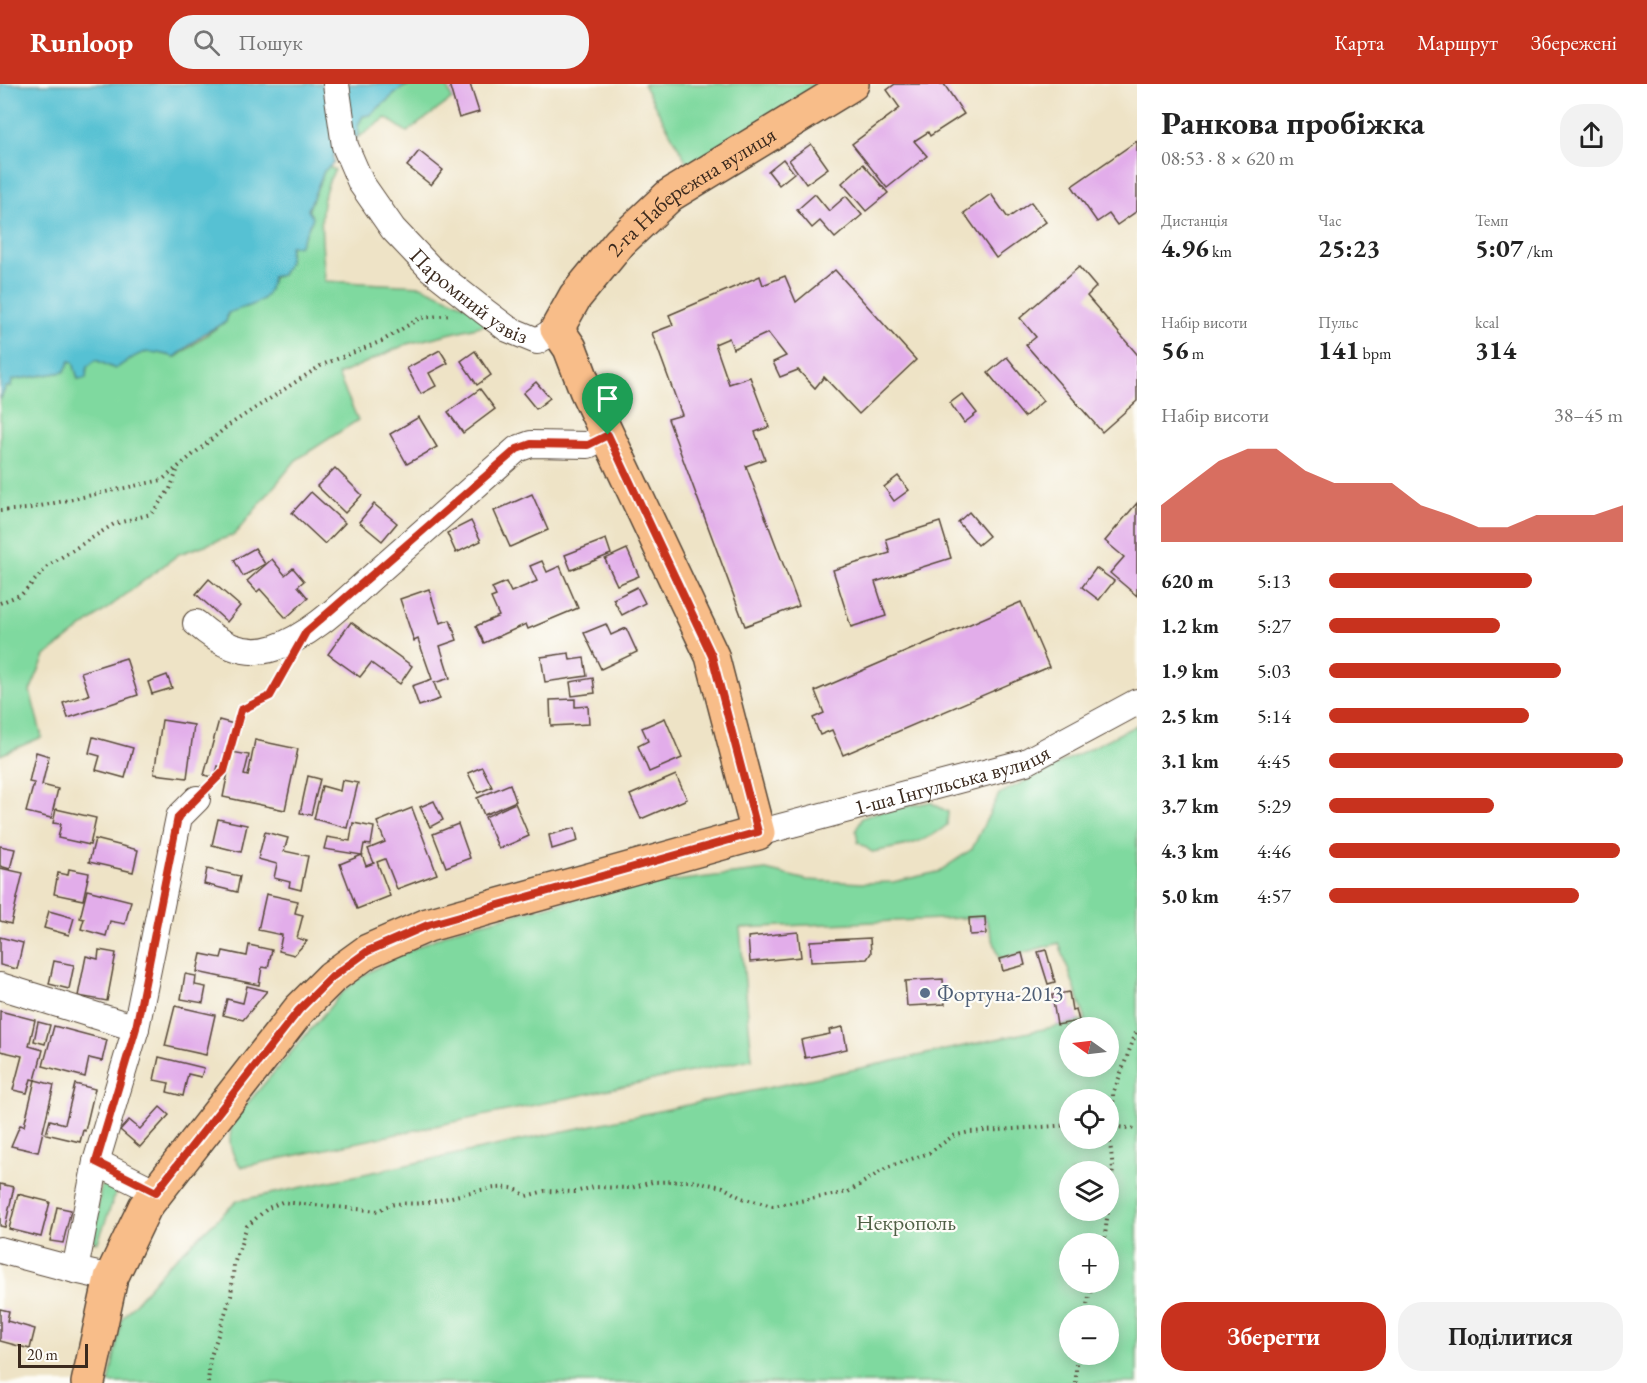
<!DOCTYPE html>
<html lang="uk">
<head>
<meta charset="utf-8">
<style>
  :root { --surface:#fff; --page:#f2f2f2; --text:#222; --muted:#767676; --accent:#c8321e }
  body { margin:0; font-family:"EB Garamond",serif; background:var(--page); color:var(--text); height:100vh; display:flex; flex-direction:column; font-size:22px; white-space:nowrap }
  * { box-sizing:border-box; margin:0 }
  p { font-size:20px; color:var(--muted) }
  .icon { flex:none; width:33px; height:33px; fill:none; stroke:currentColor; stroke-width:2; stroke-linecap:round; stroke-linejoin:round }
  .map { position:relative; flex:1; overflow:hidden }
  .panel { display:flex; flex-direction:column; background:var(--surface); width:510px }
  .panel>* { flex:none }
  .needle { width:39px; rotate:284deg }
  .controls { position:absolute; left:1059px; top:933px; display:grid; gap:12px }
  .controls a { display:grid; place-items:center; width:60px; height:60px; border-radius:50%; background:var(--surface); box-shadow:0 3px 15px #0003; font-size:30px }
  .scale { position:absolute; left:18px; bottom:15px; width:70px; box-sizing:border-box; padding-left:6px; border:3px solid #3b2a1e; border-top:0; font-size:16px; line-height:21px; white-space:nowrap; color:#3b2a1e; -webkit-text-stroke:4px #fdfcf7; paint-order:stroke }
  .pin { position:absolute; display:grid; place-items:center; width:51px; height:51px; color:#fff; margin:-62px -26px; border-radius:50% 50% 50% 0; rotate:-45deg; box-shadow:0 0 6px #0007 }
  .pin .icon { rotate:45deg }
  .round { display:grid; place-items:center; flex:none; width:63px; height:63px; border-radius:24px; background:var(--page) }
  .overview { display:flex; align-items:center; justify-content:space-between; height:102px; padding:0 24px }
  h1 { font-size:33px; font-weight:700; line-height:45px }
  .metrics { display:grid; grid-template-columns:repeat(3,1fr); gap:9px; height:102px; padding:6px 24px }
  .metrics div { display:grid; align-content:center }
  .metrics b { font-size:26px; font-weight:700 }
  .metrics small { font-size:16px; font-weight:400 }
  .metrics p { font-size:16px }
  .chart { height:168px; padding:12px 24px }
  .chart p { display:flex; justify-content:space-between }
  .chart svg { width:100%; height:108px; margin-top:6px; fill:var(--accent); opacity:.7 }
  .primary-button { display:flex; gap:12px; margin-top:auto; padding:12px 24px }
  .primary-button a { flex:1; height:69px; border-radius:24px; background:var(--accent); color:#fff; font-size:24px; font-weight:700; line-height:69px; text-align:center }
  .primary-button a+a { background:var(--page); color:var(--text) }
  ul { padding:0 24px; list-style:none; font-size:20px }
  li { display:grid; grid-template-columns:96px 72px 1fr; align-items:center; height:45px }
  li i { height:15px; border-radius:8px; background:var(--accent) }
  header { display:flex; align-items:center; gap:36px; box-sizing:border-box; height:84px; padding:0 30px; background:var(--accent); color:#fff }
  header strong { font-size:28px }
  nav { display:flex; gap:33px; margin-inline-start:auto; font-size:21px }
  .search { width:420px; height:54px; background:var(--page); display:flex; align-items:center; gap:15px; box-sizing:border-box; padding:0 21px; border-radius:24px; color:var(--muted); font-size:22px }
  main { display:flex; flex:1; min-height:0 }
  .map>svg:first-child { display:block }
  .green { fill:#7fd99f; stroke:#5d825e; stroke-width:1.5; fill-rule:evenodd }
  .water { fill:#57c1d3; stroke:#497678; stroke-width:1.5 }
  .building { fill:#e2adea }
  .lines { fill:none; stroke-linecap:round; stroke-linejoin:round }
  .minor-casing { stroke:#564637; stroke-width:28 }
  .major-casing { stroke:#564637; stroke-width:36 }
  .path { stroke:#564637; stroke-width:4; stroke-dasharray:1.5 4.5; stroke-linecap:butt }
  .minor { stroke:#fff; stroke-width:26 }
  .major { stroke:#f8bd89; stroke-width:33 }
  .route-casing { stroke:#fff; stroke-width:12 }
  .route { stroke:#c8321e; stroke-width:8 }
  .service-dot { fill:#5c6f8a; stroke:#fdfcf7; stroke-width:2 }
  .labels { text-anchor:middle; stroke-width:4.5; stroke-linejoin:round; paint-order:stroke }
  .street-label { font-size:22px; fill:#3b2a1e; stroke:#fdfcf7 }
  .service-label { font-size:22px; fill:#4e5e75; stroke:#fdfcf7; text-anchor:start }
  .park-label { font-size:22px; fill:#4f5f45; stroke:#fdfcf7 }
</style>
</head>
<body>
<header>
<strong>Runloop</strong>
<div class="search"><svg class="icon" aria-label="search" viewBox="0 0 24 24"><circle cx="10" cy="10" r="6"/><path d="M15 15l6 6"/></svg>Пошук</div>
<nav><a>Карта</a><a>Маршрут</a><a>Збережені</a></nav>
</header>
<main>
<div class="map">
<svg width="1137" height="1299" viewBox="0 0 1137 1299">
  <rect width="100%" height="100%" fill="#fdfcf7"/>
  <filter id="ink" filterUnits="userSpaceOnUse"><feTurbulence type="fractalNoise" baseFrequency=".0167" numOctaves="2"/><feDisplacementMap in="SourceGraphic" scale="12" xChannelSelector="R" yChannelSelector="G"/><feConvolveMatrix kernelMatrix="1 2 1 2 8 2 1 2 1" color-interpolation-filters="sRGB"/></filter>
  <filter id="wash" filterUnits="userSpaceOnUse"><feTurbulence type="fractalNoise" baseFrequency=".008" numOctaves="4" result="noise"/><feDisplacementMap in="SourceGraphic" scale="24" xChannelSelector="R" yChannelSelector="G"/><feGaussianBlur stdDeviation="1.35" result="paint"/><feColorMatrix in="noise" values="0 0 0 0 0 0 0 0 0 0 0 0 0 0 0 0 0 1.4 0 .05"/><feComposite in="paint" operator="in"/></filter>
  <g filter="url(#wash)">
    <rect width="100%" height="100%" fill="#eee3c6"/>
    <g class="green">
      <path d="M411,0H446L452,15L407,48L386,34L359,53L358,41L363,32L370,31L402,4Z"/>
      <path d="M643,0H823L689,82Z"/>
      <path d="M329,83L335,86C314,117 323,161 325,197L421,202L501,237L407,260L338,291L358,336L296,376L234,451L179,470L45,572L30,607L42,653L0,671V316L6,303L11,302L12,296L69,277H73L78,295L87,283L96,276L115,285C142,267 144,264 176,273C193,262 208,248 226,238L228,229C250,220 261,194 282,191L289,178L290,162H299L313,134L308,127L324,87Z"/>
      <path d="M1137,641V1299H109L122,1234L167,1182L237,1117L1086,936L1059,859L1000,875L985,833L740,844L752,975L241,1083C229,1067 227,1056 234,1035L341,910L361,893L391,875L457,845L625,803L766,786L807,796L862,799L893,798L938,788L972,765L999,710ZM1070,944H1108V982H1070ZM1070,1016H1108V1054H1070ZM1070,1088H1108V1126H1070ZM1070,1160H1108V1198H1070ZM1070,1232H1108V1270H1070Z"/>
      <path d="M930,718L948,728L947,741C925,760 900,763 872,768L858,758L856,746L862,734L877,728Z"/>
      <path d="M111,1100L116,1108L98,1158L93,1157L101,1102Z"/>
    </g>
    <path class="water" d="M0,0H411L402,4L370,31L363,32L358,41L359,50L352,60L339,64L333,72L334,79L324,87L308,126L313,134L299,162H290L289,177L282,191L272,193C269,222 251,220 228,229L226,238L205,249L175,273C144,264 142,267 115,285L96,276L87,283L86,294L78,295L73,278L70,277L64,288L12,296L11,303H6L0,316Z"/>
    <g id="blocks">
      <g class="building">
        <path d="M449,0H470L479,28L459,34Z"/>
        <path d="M895,0H944L964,30L930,52L928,48L914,57L927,72L887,104L852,60L900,24L887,6Z"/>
        <path d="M1137,57V127L1117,141L1109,130L1097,138L1072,102Z"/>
        <path d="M811,60L828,84L806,100L789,76Z"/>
        <path d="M419,67L443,86L431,101L407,82Z"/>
        <path d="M783,75L794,89L779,101L768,87Z"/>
        <path d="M863,80L888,109L866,127L842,99Z"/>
        <path d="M815,110L829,127L846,112L862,131L835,154L820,137L812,144L797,126Z"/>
        <path d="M991,110L1008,134L1031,118L1046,138L996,174L964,129Z"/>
        <path d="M1079,183L1096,203L1087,212L1137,270V317L1102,348L1026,261L1036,253L1020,234Z"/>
        <path d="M835,186L916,276L859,330L824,293L815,304L798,286L780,293L773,278L786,272L768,249L733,265L729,254L715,260L729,300L750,293L769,343L755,348L765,375L746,382L799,522L745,542L668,335L682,331L652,249L673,241L669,231L760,192L763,201L785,192L796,218Z"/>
        <path d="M440,266L448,279L429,289L436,302L421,310L407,284Z"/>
        <path d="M475,267L491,291L477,301L461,277Z"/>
        <path d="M1007,273L1043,317L1024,333L988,289Z"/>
        <path d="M536,298L550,314L536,325L523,309Z"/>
        <path d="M480,305L495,325L463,349L448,328Z"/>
        <path d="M962,310L977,329L964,339L950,319Z"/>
        <path d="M419,333L437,363L407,380L390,350Z"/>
        <path d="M335,384L362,411L345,429L317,402Z"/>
        <path d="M898,392L909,406L894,417L884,403Z"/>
        <path d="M311,408L345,439L325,460L292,429Z"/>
        <path d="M532,410L548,446L510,463L494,427Z"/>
        <path d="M1137,419V512L1110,489L1124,473L1105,457Z"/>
        <path d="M374,420L397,439L382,457L359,438Z"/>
        <path d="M969,428L989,452L978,461L958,438Z"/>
        <path d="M471,437L481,457L456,469L447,449Z"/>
        <path d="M940,438L951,474L875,498L886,532L851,543L833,486L890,469L886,455Z"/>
        <path d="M606,455L611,470L571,486L565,471Z"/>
        <path d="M255,464L265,480L243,492L234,476Z"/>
        <path d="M627,465L639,492L617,501L605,475Z"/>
        <path d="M272,475L285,491L293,484L304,497L298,502L308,514L286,534L260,505L257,508L247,497Z"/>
        <path d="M542,477L547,488L560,482L578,524L528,545L526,540L484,559L476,542L499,532L491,514L496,512L492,504L506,498L511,508L537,497L530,482Z"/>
        <path d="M1096,484L1114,497L1099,516L1082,503Z"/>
        <path d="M209,495L240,522L227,538L196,510Z"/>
        <path d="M637,503L645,519L622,531L613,515Z"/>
        <path d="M429,505L440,539L450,536L457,556L440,562L450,594L434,599L440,615L419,622L412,602L432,595L418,555L414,557L400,515Z"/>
        <path d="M1021,518L1049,583L843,671L832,646L820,651L813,634L824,629L815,607Z"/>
        <path d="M351,538L412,582L400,600L371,579L360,593L328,570Z"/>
        <path d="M606,540L611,551L626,544L637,568L601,585L584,549Z"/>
        <path d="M569,569L570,576L584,574L587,592L545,598L541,573Z"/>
        <path d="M126,574L138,611L68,634L63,619L89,611L81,588Z"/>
        <path d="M167,591L172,604L152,610L148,598Z"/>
        <path d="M593,594L595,609L572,612L570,598Z"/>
        <path d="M575,615V623L588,622L589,640L551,642L550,616Z"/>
        <path d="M665,634L682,674L649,688L638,662L648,657L642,644Z"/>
        <path d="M162,636L194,641L187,694L154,690Z"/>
        <path d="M219,636L234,640L223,683L218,682L215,694L204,691Z"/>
        <path d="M93,653L133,664L125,694L96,686L100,672L89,669Z"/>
        <path d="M255,656L298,665L285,726L223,713L232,668L249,671L244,691L248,692Z"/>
        <path d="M36,668L49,672L42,701L58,705L51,734L26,728L34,699L29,698Z"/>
        <path d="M482,683L492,703L478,709L468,689Z"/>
        <path d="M676,691L687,715L641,735L630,711Z"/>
        <path d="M308,692L320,695L311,731L300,729Z"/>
        <path d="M342,696L358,699L347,744L314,735L322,702L340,707Z"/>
        <path d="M510,700L516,717L484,731L477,714Z"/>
        <path d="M434,717L443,736L430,743L420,723Z"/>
        <path d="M515,719L529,752L499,765L485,733Z"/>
        <path d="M412,724L437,790L397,805L385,775L377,778L390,812L357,825L340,780L362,771L324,765L327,753L350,757L353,739L374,743L371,761L364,760L362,771L366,782L374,779L368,765L385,758L377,738Z"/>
        <path d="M56,725L96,734L90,761L58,754L61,740L53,739Z"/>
        <path d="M218,735L247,741L241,768L212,761Z"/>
        <path d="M458,740L470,774L446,783L433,750Z"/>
        <path d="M575,744L578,757L552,765L549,751Z"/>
        <path d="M265,748L288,754L284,767L308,772L301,806L289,803L290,798L274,794L277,780L258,775Z"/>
        <path d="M95,755L138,766L133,788L89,778Z"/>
        <path d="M0,762L15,765L10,785L0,782Z"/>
        <path d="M0,784L23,789L11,840L0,837Z"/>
        <path d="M69,785L89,789L83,816L54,810L58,789L68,791Z"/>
        <path d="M207,785L240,792L237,808L204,800Z"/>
        <path d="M87,806L131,817L125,840L110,837L106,852L81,845L84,835L80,834Z"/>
        <path d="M266,810L298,817L295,829L303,831L297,854L307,857L294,871L279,867L282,851L258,846Z"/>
        <path d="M49,827L74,834L69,851L44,844Z"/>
        <path d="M985,833L986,850L970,851L969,834Z"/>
        <path d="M798,848L801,873L750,878L748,853Z"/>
        <path d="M0,853L23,859L17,885L0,881Z"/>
        <path d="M870,854L871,869L867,875L811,878L810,857Z"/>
        <path d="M249,861L272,866L268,884L262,883L259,901L197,888L201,870L221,874L223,867L247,872Z"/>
        <path d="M99,866L116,869L107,917L78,912L86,872L98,875Z"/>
        <path d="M1046,866L1055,898L1048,900L1038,868Z"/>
        <path d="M1022,869L1025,881L1003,887L1000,875Z"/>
        <path d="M54,877L74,881L69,905L49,900Z"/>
        <path d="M185,890L196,892L195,901L206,903L203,919L181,915Z"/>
        <path d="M943,895L945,920L907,922L905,897Z"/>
        <path d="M247,902L267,907L243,936L223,931L227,915L243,919Z"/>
        <path d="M1069,908L1072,926L1076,925L1079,937L1057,941L1052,911Z"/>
        <path d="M175,922L215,931L206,971L165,962Z"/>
        <path d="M0,927L35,936L29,962L43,966L35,996L31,995L27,1009L13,1006L22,972L0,967Z"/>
        <path d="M38,938L50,941L45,960L34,957Z"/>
        <path d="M54,942L107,956L102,977L89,974L85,993L43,982Z"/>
        <path d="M843,943L847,965L805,974L801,956L830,950L829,946Z"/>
        <path d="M159,973L204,984L201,993L188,990L183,1012L167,1008L169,999L154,996Z"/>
        <path d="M35,996L54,1001L38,1068L11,1062L20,1041L24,1042Z"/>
        <path d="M75,1000L95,1005L85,1047L83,1046L80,1058L46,1050L50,1036L65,1040Z"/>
        <path d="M160,1023L169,1031L140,1063L120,1046L129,1036L140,1045Z"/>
        <path d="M0,1100L14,1103L5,1143L0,1142Z"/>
        <path d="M18,1110L50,1118L41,1153L9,1145Z"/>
        <path d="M57,1123L71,1126L63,1159L50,1157Z"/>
        <path d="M0,1225L9,1227L7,1237L35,1245L30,1265L0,1257Z"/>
      </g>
    </g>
  </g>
  <g filter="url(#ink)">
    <use href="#blocks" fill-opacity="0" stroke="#564637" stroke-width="1.5"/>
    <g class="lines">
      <g class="minor-casing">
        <g id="minor">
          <path id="s1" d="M336,0L345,62L361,99L393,145L431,185L484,227L508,245L537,257L557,245"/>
          <path d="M196,539C219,559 243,574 274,564C314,551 349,513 380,486C425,446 471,406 517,365L531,360L588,361L608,351"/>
          <path id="s2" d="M758,749L1026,678L1137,618"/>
          <path d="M0,902L136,944"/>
          <path d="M96,1078L156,1108"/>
          <path d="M0,1166L75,1186"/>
          <path d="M111,1194L75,1186L96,1078L136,944L179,733L197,715"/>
        </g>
      </g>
      <g class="major-casing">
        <g id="major">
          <path id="s3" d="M88,1299L111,1194L145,1123L299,926L332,893L368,867L428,841L758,749L712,572L586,306L570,264L557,245L575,213L620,158L670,111L852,0"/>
        </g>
      </g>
      <g class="path">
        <path d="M0,427L26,425L162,396L229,341L322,281L382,257L420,234L451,231"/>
        <path d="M0,519L22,510L49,481L114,440L151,430L170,405L177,387"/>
        <path d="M212,699L223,687L241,626L270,612L285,587"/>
        <path d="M1108,1042L1137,1045"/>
        <path d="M1108,1125L1113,1085L1110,1058L1114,1042L1113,1010L1137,946"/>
        <path d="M1104,1160L1108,1126"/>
        <path d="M1084,1232L1093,1198"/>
        <path d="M208,1299L210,1275L231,1212L234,1180L247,1142L268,1124L282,1118L379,1127C392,1116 407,1121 423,1119C453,1115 479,1102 510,1104C516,1104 521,1109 526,1112L545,1107L575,1108L594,1103L631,1104L652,1098L691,1097L723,1103L741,1114L773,1122L848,1108L888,1083L929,1069L953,1052L970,1048L1070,1041"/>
        <path d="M1076,1299V1270"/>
      </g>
      <use href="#minor" class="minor"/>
      <use href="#major" class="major"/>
    </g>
  </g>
  <g class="lines" filter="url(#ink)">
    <g class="route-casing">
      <path id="route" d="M608,351L712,572L758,748L428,841L368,867L332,893L299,926L156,1108L96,1078L136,944L178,733L224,687L241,626L270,612L306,548L517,365L531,360L588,361Z"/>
    </g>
    <use href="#route" class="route"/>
  </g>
  <circle class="service-dot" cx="925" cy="909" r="6"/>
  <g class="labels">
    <g class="street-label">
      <text dy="8" stroke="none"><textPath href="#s3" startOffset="1676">2-га Набережна вулиця</textPath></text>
      <text dy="8" stroke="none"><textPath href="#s1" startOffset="261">Паромний узвіз</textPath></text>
      <text dy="8" stroke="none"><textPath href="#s2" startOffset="201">1-ша Інгульська вулиця</textPath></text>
    </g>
    <g class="service-label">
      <text x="937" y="917">Фортуна-2013</text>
    </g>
    <g class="park-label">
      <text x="906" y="1146">Некрополь</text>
    </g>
  </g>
</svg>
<div class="controls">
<a><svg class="needle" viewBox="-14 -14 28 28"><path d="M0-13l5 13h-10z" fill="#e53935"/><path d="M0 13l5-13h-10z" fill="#767676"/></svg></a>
<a><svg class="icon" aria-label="locate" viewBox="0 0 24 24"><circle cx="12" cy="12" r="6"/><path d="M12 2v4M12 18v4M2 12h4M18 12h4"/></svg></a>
<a><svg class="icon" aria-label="layers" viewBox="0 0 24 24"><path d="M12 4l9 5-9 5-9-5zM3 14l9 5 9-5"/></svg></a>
<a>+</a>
<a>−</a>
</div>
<div class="scale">20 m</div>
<div class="pin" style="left:608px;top:351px;background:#1e9e55"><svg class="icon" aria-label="arrive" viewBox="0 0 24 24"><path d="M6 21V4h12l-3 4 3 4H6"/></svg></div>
</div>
<section class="panel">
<div class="overview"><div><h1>Ранкова пробіжка</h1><p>08:53 · 8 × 620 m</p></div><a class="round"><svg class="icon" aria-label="share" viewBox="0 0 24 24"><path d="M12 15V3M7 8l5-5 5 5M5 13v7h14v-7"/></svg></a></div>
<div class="metrics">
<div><p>Дистанція</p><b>4.96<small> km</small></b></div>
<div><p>Час</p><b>25:23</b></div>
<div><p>Темп</p><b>5:07<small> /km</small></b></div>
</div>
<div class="metrics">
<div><p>Набір висоти</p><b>56<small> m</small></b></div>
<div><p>Пульс</p><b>141<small> bpm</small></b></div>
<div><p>kcal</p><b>314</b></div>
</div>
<div class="chart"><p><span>Набір висоти</span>38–45 m</p>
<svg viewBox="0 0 160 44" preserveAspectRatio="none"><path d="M0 44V29L10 20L20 11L30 6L40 6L50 15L60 20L70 20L80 20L90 29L100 33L110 38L120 38L130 33L140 33L150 33L160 29V44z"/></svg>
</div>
<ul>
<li><b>620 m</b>5:13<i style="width:69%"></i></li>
<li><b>1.2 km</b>5:27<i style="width:58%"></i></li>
<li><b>1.9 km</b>5:03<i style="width:79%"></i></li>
<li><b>2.5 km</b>5:14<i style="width:68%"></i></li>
<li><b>3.1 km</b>4:45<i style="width:100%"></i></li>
<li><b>3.7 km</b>5:29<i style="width:56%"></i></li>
<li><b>4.3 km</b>4:46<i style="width:99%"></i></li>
<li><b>5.0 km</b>4:57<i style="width:85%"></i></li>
</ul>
<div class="primary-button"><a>Зберегти</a><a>Поділитися</a></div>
</section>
</main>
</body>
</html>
